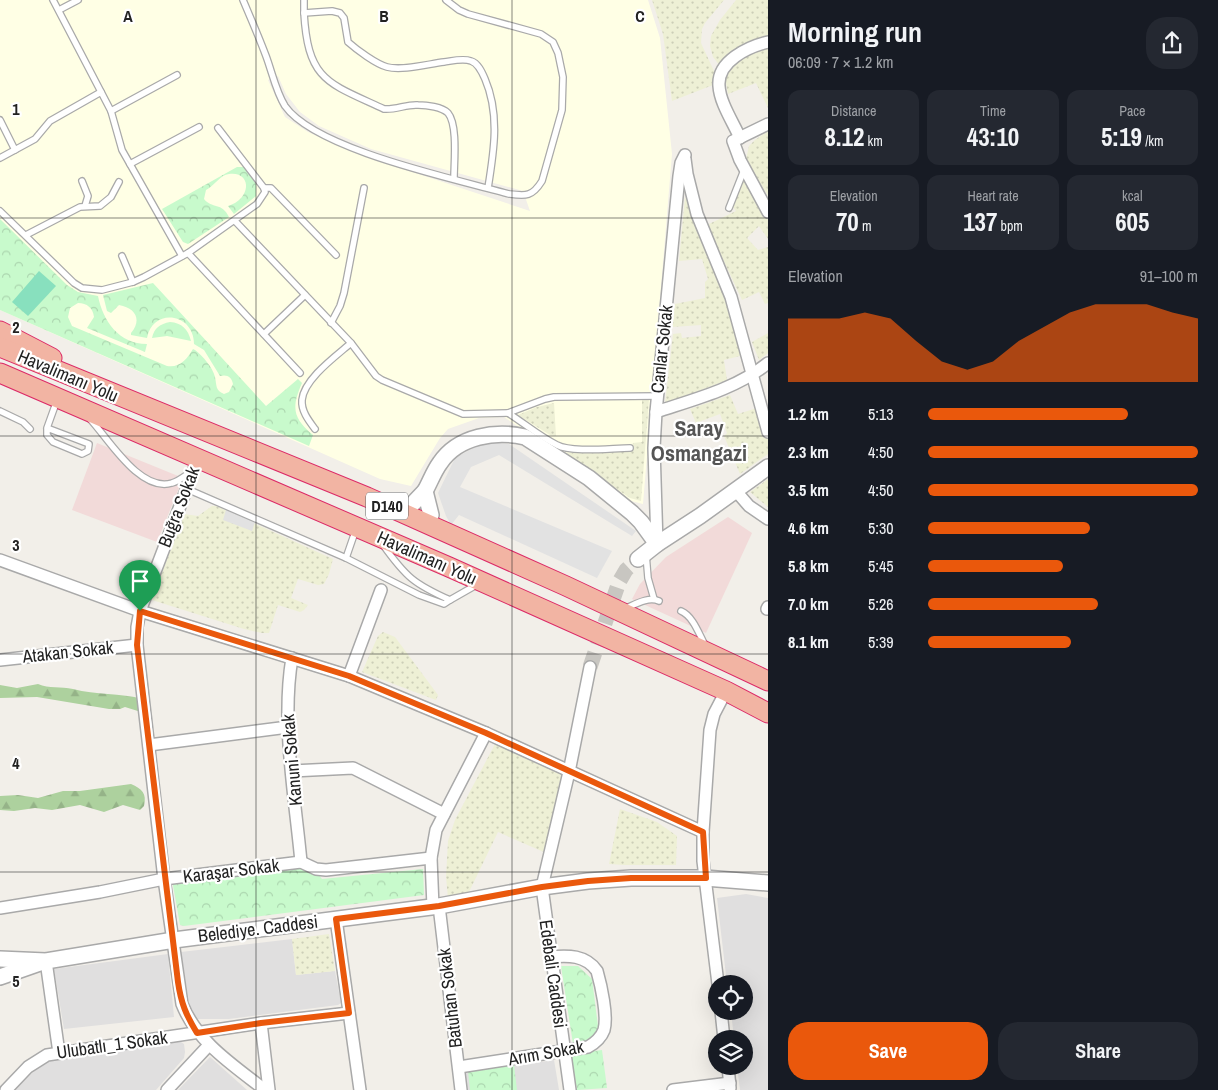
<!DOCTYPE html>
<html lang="en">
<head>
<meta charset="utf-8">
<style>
  :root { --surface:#171b24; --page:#242831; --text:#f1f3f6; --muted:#9ea1a6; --accent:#ea580c }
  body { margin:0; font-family:"Archivo Narrow",sans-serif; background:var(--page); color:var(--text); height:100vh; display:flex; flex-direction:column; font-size:19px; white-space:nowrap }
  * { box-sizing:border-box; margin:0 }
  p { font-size:16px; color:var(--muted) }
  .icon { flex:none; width:28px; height:28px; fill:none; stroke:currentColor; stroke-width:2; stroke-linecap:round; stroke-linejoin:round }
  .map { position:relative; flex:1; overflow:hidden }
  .sheet { display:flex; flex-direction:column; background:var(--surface); width:450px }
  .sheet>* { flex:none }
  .fabs { position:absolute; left:708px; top:975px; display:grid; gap:10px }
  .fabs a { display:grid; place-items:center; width:45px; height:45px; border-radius:50%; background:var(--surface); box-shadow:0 5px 20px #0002; font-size:25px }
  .pin { position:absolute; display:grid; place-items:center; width:42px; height:42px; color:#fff; margin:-51px -21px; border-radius:50% 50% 50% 0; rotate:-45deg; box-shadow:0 0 5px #0007 }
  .pin .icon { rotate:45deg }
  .round { display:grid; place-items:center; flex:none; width:52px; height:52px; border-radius:20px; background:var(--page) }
  .summary { display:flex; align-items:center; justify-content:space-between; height:85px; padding:0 20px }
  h1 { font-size:28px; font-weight:700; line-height:38px }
  .figures { display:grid; grid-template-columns:repeat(3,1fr); gap:8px; height:85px; padding:5px 20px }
  .figures div { display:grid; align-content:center; border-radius:12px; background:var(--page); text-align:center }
  .figures b { font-size:25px; font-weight:700 }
  .figures small { font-size:14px; font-weight:400 }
  .figures p { font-size:14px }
  .chart { height:140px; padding:10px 20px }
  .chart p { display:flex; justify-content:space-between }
  .chart svg { width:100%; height:90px; margin-top:5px; fill:var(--accent); opacity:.7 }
  .action { display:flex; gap:10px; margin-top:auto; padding:10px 20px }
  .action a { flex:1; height:58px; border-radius:20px; background:var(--accent); color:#fff; font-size:20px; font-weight:700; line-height:58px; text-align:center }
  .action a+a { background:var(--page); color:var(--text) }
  ul { padding:0 20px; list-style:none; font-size:16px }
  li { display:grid; grid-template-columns:80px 60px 1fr; align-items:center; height:38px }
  li i { height:12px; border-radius:6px; background:var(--accent) }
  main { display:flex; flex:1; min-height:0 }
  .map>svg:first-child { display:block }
  .residential { fill:#e0dfdf }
  .commercial { fill:#f2dad9 }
  .education { fill:#ffffe5; fill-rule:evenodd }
  .farmland { fill:url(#farmland-dots) }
  .forest { fill:url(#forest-firs) }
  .park { fill:url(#park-crowns) }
  .pitch { fill:#88e0be }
  .parking { fill:#e2e2e2 }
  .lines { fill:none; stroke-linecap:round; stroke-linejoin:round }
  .tertiary-tunnel { stroke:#c8c6c1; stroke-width:15; stroke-dasharray:15 8; stroke-linecap:butt }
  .service-casing { stroke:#a9a9a9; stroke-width:8 }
  .minor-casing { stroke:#a9a9a9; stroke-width:14 }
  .tertiary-casing { stroke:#a9a9a9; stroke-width:18 }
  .trunk-casing { stroke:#dc2a67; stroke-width:21 }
  .service { stroke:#fff; stroke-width:5.5 }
  .minor { stroke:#fff; stroke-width:11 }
  .tertiary { stroke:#fff; stroke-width:15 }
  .trunk { stroke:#f2b4a3; stroke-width:19 }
  .route-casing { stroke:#fff; stroke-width:10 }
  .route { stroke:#ea580c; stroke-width:6 }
  .grid { fill:none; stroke:#222; stroke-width:1; stroke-opacity:0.55 }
  .labels { text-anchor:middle; stroke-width:4.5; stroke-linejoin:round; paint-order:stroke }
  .shield { fill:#fff; stroke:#646464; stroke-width:1 }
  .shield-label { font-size:16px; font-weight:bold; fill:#222 }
  .street-label { font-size:18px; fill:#222; stroke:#fff }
  .district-label { font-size:22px; font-weight:bold; fill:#555; stroke:#fff }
  .grid-label { font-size:16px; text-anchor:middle; font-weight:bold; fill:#222; stroke:#fff; stroke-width:4.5; stroke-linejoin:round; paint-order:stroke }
</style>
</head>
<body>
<main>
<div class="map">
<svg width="768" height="1090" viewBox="0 0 768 1090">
  <defs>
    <pattern id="farmland-dots" width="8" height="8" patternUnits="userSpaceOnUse" patternTransform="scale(1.25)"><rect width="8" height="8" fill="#eef0d5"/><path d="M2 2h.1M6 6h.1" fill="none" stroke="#ccceb7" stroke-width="1.8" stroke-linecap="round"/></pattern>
    <pattern id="forest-firs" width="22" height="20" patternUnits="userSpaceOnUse" patternTransform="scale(1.25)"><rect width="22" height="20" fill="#add19e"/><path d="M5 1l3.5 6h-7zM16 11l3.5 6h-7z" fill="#95b388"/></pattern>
    <pattern id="park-crowns" width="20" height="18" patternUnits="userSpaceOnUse" patternTransform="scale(1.25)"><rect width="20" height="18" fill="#c8facc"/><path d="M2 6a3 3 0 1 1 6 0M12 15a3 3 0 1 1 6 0" fill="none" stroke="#acd6af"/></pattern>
  </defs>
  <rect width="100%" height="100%" fill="#f2efe9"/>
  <g class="residential">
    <path d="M746,894L768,898V1090H740L737,1066H744V1039H734L731,1011H744V984H727L717,898Z"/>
    <path d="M292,939L296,975L335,971L341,1003L338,1005L229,1019H197L191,1014L181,952Z"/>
    <path d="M168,954L174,1017L64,1029L54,969Z"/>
    <path d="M178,1040L184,1044L185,1052L184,1058L156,1090H15L34,1071L52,1059Z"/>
    <path d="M210,1057L247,1090H178Z"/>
    <path d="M554,1060L559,1090H467L465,1073Z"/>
  </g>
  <g class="commercial">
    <path d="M97,443L183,478L157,542L72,510Z"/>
    <path d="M728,517L752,533L706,633L632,599L640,584L666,557Z"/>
  </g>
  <path class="education" d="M0,0H648L660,38L672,154L643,504L631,501L504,417L479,418L448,429L440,438L411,486L380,479L0,310ZM278,76L286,94L300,112L319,126L371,149L523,191L530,211L355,153L308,132L285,117L268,80Z"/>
  <g class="farmland">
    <path d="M652,0H724L705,23L702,29L701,43L714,71L715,78L713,85L672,101L663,34Z"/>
    <path d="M736,0H768V38L742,45L731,51L720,66L713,57L710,46L711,36L720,20Z"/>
    <path d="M768,47V108L756,83L728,94L725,77L731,67L746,55Z"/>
    <path d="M768,131V196L746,159L749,146L755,140Z"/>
    <path d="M744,179L768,213V239L759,226L747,238L758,250L768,247V303L765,304L759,292L742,300L707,225L736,211L733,207Z"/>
    <path d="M685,197L722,287L738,336L740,356L724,360L727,380L665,404L673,334L681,333L682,338L701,336V325L673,327L672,323L675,304L705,298V282L708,279L702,259L679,261Z"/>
    <path d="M768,333V353L759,360L752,342Z"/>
    <path d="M730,395L738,414L760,407L768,426V454L740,474L724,436L727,433L720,414L696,423L690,409Z"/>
    <path d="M649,399L641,501L630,498L565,453L631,451L633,443L642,442V400Z"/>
    <path d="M554,403L556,436L550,435L518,415L537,407Z"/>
    <path d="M768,479V507L750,492Z"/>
    <path d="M212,506H216L333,559L329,574L324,584L318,585L298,579L291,598L308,605L304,610L300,612L278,605L269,633H262L244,629L152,600L184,514L198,516Z"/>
    <path d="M383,632L395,637L438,695L436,700L362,672L378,636Z"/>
    <path d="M495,744L565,774L546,853L498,832L468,894L448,898L446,877L448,841L455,820Z"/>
    <path d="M620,809L657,822L677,836L676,865H624L609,864Z"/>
    <path d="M329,934L335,971L296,975L292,939Z"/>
  </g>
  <g class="forest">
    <path d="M38,684C49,689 61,686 73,689C96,695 120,693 143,699L141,712L125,707L120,709H109L37,697L0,698V685L17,688Z"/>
    <path d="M131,784C142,789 147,793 144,806L140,810L123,805L104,812L80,805L52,810L35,808L14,811L0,810V796L18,795L38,798L63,791H80Z"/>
  </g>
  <g class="park">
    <path d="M237,167H244L256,184V196L234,214L228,206C252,199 252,171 229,174C220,175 214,186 206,190L204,199C212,209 222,202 229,217L188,244L183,242L162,209Z"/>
    <path d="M0,219L67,285L78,292L98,296C103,321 119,344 147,344L145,352L87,328L94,317C93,308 87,303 78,303L70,308L68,317L72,326L167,366C180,368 187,359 193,349L195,350C203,356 213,368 215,377C217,386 215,390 224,394L229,392L233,384C232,377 227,374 220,376L204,350L194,344C194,313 153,307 147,338L131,335V333C142,320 136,308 119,305L111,313L107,311L103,295L153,283L266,406L298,379L302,383C291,408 293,418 313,435L309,446L0,310Z"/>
    <path d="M170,322C182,323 188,329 191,341L167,336L152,338C154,328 160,324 170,322Z"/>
    <path d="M310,864L322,879L423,869L424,895L184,926L180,925L171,874Z"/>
    <path d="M561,966H578L592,979L598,1026C594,1039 584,1042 573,1044Z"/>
    <path d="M602,1050L607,1088L577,1090L571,1054Z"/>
    <path d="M514,1065L517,1090H470L468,1071Z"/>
  </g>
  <path class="pitch" d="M39,271L56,286L28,316L12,302Z"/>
  <g class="parking">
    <path d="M486,441L509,444L636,531L632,536L499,455L471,467L460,487L612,551L597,578L459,515L451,525L446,516L438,493L455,458Z"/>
    <path d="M226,510L255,522L252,531L223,520Z"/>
  </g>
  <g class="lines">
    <path class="tertiary-tunnel" d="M590,667L619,582L626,570L638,559"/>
    <g class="service-casing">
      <g id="service">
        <path d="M53,0L111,111L122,150L182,256"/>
        <path d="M243,0C251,19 259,37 266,56C272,72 276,92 285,106C316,150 456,179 509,194C526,196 532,197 542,181L562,110L563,77L558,53L553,42L541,34L468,14L459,10L446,0"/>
        <path d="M304,0V13L332,11L340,13L344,18L348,42C357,50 376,64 387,67C402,71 428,64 444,62C452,61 463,58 471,61C478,63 482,72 485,79C500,114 494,151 488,188"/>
        <path d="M59,10L78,0"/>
        <path d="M304,13C308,81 328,83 384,109C396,110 407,104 418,105C427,105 442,107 448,113C458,125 454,163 454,178"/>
        <path d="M111,111L177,75"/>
        <path d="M0,120L15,150"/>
        <path d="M0,158L35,139L50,121L101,92"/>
        <path d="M130,164L199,127"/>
        <path d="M82,181L88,196L85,206"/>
        <path d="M264,188H271L336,255"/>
        <path d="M729,208L744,170"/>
        <path d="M0,211L74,283L82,288L102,290L133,282L144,277L188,253L257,204L265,192L264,188L218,128"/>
        <path d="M235,221L351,343L376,376L382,380L463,414L508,413"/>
        <path d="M26,235L80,207L100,206L111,197L119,182"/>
        <path d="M188,253L300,373"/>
        <path d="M122,256L133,282"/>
        <path d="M331,323L340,306L344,293L364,188"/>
        <path d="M264,334L305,295"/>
        <path d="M0,411L23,422L30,429"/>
        <path d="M90,419C108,438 140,493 172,483C179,481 186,475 192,471"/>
        <path d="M47,428L89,444L88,451L82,454L53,442L47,435V428L56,403"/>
        <path d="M315,429C309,421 301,411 302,400C304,379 336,356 351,343"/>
        <path d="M630,448C612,448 572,453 557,445C540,437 524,423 508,413L545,399L554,397L658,396"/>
        <path d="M187,489L346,558L419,595L444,604L450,600"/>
        <path d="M383,545C406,577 414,584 450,600L478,584"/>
        <path d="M646,554L648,578L654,599"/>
        <path d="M346,558L356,529"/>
        <path d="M624,609C634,605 648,596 659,601"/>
        <path d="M681,611C693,616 699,634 705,645"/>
      </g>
    </g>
    <g class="minor-casing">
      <g id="minor">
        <path d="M768,124L733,141L740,160L768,212"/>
        <path d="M740,138C733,122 720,103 719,86C717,61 748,47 768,42"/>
        <path d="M685,159L687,174L697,214L731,297L768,432"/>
        <path d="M656,412C695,399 736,389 768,363"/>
        <path d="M198,459L140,611L137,627V645L164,879L182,1004C197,1042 233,1065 265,1090"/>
        <path d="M736,491L749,506L768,519"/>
        <path d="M657,544L654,448L656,412L679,176L681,163L685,155"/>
        <path d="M0,560L140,611L349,676L486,733L703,832"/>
        <path d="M767,609L768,607"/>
        <path d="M292,658C281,723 295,797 301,862"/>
        <path d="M0,660L137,645"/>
        <path d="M349,676L381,590"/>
        <path d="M149,745L288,727"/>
        <path d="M292,771L353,768L444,814"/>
        <path d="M439,906L461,1090"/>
        <path d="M433,907L431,858L436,830L486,733"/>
        <path d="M0,908L100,892L164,879L301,862L316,869L326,870L431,858"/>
        <path d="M336,919L360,1090"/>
        <path d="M46,961L59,1053"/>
        <path d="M718,984L703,861V832L710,730L714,714L726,691"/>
        <path d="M721,1011L724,1039"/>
        <path d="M261,1023L269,1090"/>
        <path d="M728,1066L730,1088"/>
        <path d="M459,1067L588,1047C595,1043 601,1038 604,1030C608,1016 601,985 597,971C586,955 568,955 550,957"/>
        <path d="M6,1090L28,1067L47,1055L261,1023L349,1013"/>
        <path d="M167,1090L209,1045"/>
        <path d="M570,1090L542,887L569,772L590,667"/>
        <path d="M673,1090L730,1083"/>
      </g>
    </g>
    <g class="tertiary-casing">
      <g id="tertiary">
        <path d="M425,491C430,482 434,471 440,463C458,436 496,430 525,437L589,478L632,513L641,522L657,544"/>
        <path d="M404,513L425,491L431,515L427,523"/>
        <path d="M638,559L657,544L700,516L768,467"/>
        <path d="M0,959L46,961L174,940L439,906L542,887L588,881L631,878H705L768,883"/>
        <path d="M0,977L40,963"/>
      </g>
    </g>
    <g class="trunk-casing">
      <g id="trunk">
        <path d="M0,331L52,358"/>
        <path d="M0,347L367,497L566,586L768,681"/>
        <path d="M0,373L449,567L726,691L768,713"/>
      </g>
    </g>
    <use href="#service" class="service"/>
    <use href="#minor" class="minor"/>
    <use href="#tertiary" class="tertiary"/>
    <use href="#trunk" class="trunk"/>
  </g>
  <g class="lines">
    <g class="route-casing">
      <path id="route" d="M140,611L349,676L486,733L703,832L706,878H631L588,881L542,887L439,906L336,919L349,1013L261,1023L197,1033C186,1015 181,1003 178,982L137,645Z"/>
    </g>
    <use href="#route" class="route"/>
  </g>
  <path class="grid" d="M256,0V1090M512,0V1090M0,218H768M0,436H768M0,654H768M0,872H768"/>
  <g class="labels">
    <rect class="shield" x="366" y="492.5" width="42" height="27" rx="4"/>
    <g class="shield-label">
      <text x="387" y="512">D140</text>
    </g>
    <g class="street-label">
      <text transform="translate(662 349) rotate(-84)" y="6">Canlar Sokak</text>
      <text transform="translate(68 376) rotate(23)" y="6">Havalimanı Yolu</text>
      <text transform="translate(179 507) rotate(-69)" y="6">Buğra Sokak</text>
      <text transform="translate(427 558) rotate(24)" y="6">Havalimanı Yolu</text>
      <text transform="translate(68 652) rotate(-6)" y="6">Atakan Sokak</text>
      <text transform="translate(292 760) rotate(-95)" y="6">Kanuni Sokak</text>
      <text transform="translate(231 871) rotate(-7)" y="6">Karaşar Sokak</text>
      <text transform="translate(258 929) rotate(-7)" y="6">Belediye. Caddesi</text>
      <text transform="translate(553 974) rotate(82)" y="6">Edebali Caddesi</text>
      <text transform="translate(450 998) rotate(-97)" y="6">Batuhan Sokak</text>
      <text transform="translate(112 1045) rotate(-8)" y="6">Ulubatlı_1 Sokak</text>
      <text transform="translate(546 1053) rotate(-10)" y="6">Arım Sokak</text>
    </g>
    <g class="district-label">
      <text x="699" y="436">Saray<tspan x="699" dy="25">Osmangazi</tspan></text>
    </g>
  </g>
  <g class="grid-label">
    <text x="128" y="22">A</text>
    <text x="384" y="22">B</text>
    <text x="640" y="22">C</text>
    <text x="16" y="115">1</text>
    <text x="16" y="333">2</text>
    <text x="16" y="551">3</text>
    <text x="16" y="769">4</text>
    <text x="16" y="987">5</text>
  </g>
</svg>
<div class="fabs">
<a><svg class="icon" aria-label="locate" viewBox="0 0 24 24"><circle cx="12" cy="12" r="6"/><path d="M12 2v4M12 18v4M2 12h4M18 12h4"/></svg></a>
<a><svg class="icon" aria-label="layers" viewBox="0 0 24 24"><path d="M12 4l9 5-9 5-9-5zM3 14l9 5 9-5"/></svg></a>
</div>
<div class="pin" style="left:140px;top:611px;background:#1e9e55"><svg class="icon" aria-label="arrive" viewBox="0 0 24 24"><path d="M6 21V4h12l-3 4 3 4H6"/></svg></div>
</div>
<section class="sheet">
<div class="summary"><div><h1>Morning run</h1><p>06:09 · 7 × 1.2 km</p></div><a class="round"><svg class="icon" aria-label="share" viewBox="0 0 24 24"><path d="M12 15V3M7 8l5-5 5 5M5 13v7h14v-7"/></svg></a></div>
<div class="figures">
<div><p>Distance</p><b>8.12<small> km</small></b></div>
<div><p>Time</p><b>43:10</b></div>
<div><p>Pace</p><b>5:19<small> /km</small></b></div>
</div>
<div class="figures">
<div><p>Elevation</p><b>70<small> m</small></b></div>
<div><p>Heart rate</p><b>137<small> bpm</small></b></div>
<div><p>kcal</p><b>605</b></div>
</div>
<div class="chart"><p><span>Elevation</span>91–100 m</p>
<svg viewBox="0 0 160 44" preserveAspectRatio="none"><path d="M0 44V13L10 13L20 13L30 10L40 13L50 24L60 34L70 38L80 34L90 24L100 17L110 10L120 6L130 6L140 6L150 10L160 13V44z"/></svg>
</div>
<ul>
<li><b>1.2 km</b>5:13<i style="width:74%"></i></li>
<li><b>2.3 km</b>4:50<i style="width:100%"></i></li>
<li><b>3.5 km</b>4:50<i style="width:100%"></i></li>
<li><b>4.6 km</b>5:30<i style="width:60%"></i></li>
<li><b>5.8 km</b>5:45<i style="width:50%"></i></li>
<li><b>7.0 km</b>5:26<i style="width:63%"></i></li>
<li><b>8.1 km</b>5:39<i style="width:53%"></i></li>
</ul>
<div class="action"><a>Save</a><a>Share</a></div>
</section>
</main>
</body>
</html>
